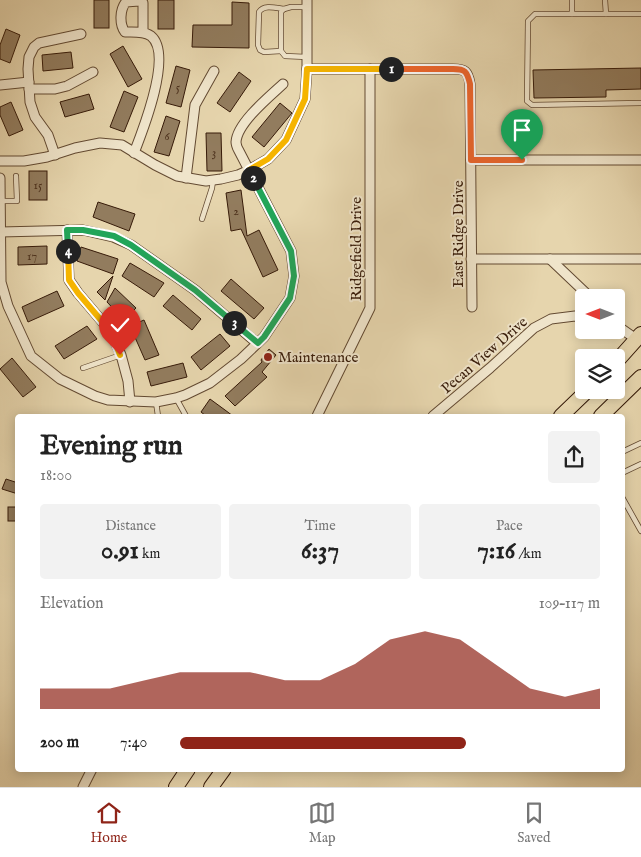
<!DOCTYPE html>
<html lang="en">
<head>
<meta charset="utf-8">
<style>
  :root { --surface:#fff; --page:#f2f2f2; --text:#222; --muted:#767676; --line:#e0e0e0; --accent:#8f2418 }
  body { margin:0; font-family:"IM FELL English",serif; background:var(--page); color:var(--text); height:100vh; display:flex; flex-direction:column; font-size:19px; white-space:nowrap }
  * { box-sizing:border-box; margin:0 }
  p { font-size:16px; color:var(--muted) }
  .icon { flex:none; width:28px; height:28px; fill:none; stroke:currentColor; stroke-width:2; stroke-linecap:round; stroke-linejoin:round }
  .map { position:relative; flex:1; overflow:hidden }
  .details { position:absolute; left:15px; top:414px; width:610px; height:358px; display:flex; flex-direction:column; background:var(--surface); border-radius:5px; box-shadow:0 2px 12px #0003 }
  .details>* { flex:none }
  .needle { width:32px; rotate:270deg }
  .controls { position:absolute; left:575px; top:289px; display:grid; gap:10px }
  .controls a { display:grid; place-items:center; width:50px; height:50px; border-radius:5px; background:var(--surface); box-shadow:0 2px 12px #0003; font-size:25px }
  .pin { position:absolute; display:grid; place-items:center; width:42px; height:42px; color:#fff; margin:-51px -21px; border-radius:50% 50% 50% 0; rotate:-45deg; box-shadow:0 0 5px #0007 }
  .pin .icon { rotate:45deg }
  .km { position:absolute; width:25px; height:25px; margin:-12px; border-radius:50%; background:#222; color:#fff; font-size:14px; line-height:25px; text-align:center }
  .round { display:grid; place-items:center; flex:none; width:52px; height:52px; border-radius:5px; background:var(--page) }
  .overview { display:flex; align-items:center; justify-content:space-between; height:85px; padding:0 25px }
  h1 { font-size:28px; font-weight:700; line-height:38px }
  .figures { display:grid; grid-template-columns:repeat(3,1fr); gap:8px; height:85px; padding:5px 25px }
  .figures div { display:grid; align-content:center; border-radius:5px; background:var(--page); text-align:center }
  .figures b { font-size:25px; font-weight:700 }
  .figures small { font-size:14px; font-weight:400 }
  .figures p { font-size:14px }
  .chart { height:140px; padding:10px 25px }
  .chart p { display:flex; justify-content:space-between }
  .chart svg { width:100%; height:90px; margin-top:5px; fill:var(--accent); opacity:.7 }
  ul { padding:0 25px; list-style:none; font-size:16px }
  li { display:grid; grid-template-columns:80px 60px 1fr; align-items:center; height:38px }
  li i { height:12px; border-radius:6px; background:var(--accent) }
  .tabs { display:flex; justify-content:space-around; align-items:center; height:70px; border-top:1px solid var(--line); background:var(--surface); font-size:14px; color:var(--muted) }
  .tabs a { display:grid; justify-items:center; gap:2px }
  .tabs .on { color:var(--accent) }
  .map>svg:first-child { display:block }
  .building { fill:#927c5e; stroke:#371b09 }
  .lines { fill:none; stroke-linecap:round; stroke-linejoin:round }
  .service-casing { stroke:#634a32; stroke-width:6 }
  .minor-casing { stroke:#634a32; stroke-width:11 }
  .trunk-casing { stroke:#371b09; stroke-width:16 }
  .service { stroke:#efe4ca; stroke-width:4.5 }
  .minor { stroke:#efe4ca; stroke-width:9 }
  .trunk { stroke:#e6d5ad; stroke-width:14 }
  .split-1-casing { stroke:#fff; stroke-width:10 }
  .split-2-casing { stroke:#fff; stroke-width:10 }
  .split-3-casing { stroke:#fff; stroke-width:10 }
  .split-4-casing { stroke:#fff; stroke-width:10 }
  .split-5-casing { stroke:#fff; stroke-width:10 }
  .split-1 { stroke:#f0652b; stroke-width:6 }
  .split-2 { stroke:#f5b400; stroke-width:6 }
  .split-3 { stroke:#22a559; stroke-width:6 }
  .split-4 { stroke:#22a559; stroke-width:6 }
  .split-5 { stroke:#f5b400; stroke-width:6 }
  .poi-dot { fill:#8f2418; stroke:#efe4ca; stroke-width:2 }
  .labels { text-anchor:middle; stroke-width:4; stroke-linejoin:round; paint-order:stroke }
  .number-label { font-size:12px; fill:#4e331e }
  .street-label { font-size:15px; fill:#371b09; stroke:#efe4ca }
  .poi-label { font-size:15px; fill:#371b09; stroke:#efe4ca; text-anchor:start }
</style>
</head>
<body>
<div class="map">
<svg width="641" height="787" viewBox="0 0 641 787">
  <rect width="100%" height="100%" fill="#e6d5ad"/>
  <filter id="stains"><feTurbulence type="fractalNoise" baseFrequency=".004" numOctaves="4"/><feColorMatrix values="0 0 0 0 .2 0 0 0 0 .09 0 0 0 0 .02 0 0 0 .5 -.17"/></filter>
  <radialGradient id="worn" r=".72"><stop offset=".6" stop-color="#630" stop-opacity="0"/><stop offset="1" stop-color="#630" stop-opacity=".3"/></radialGradient>
  <g class="building">
    <rect x="94" y="0" width="15" height="28"/>
    <rect x="158" y="0" width="16" height="29"/>
    <path d="M232,2L249,3V48L192,47L193,25H232Z"/>
    <path d="M6,29L20,35L10,63L0,59V45Z"/>
    <path d="M123,46L142,79L128,87L110,54Z"/>
    <path d="M71,52L73,68L43,71L42,55Z"/>
    <path d="M176,66L190,70L181,107L166,103Z"/>
    <path d="M641,68V89L606,90V97L534,98L533,70Z"/>
    <path d="M239,72L251,81L230,112L217,103Z"/>
    <path d="M124,91L138,97L124,132L110,127Z"/>
    <path d="M89,94L94,109L65,117L60,102Z"/>
    <path d="M11,102L23,130L9,136L0,115V107Z"/>
    <path d="M280,103L292,113L264,147L252,137Z"/>
    <path d="M166,116L180,121L169,156L154,152Z"/>
    <path d="M206,133H221L222,171H207Z"/>
    <rect x="29" y="171" width="18" height="29"/>
    <path d="M241,190L247,236L259,230L278,270L263,277L241,229L231,231L226,193Z"/>
    <path d="M98,202L135,214L129,231L93,217Z"/>
    <path d="M47,246V264L18,265V247Z"/>
    <path d="M81,247L118,259L113,274L77,261Z"/>
    <path d="M130,263L164,283L154,297L122,276Z"/>
    <path d="M113,276L105,300L97,292Z"/>
    <path d="M231,279L264,308L254,319L221,291Z"/>
    <path d="M115,288L136,308L124,320L107,302Z"/>
    <path d="M57,291L64,306L28,322L22,307Z"/>
    <path d="M173,295L201,319L192,330L163,306Z"/>
    <path d="M144,320L159,355L145,360L130,326Z"/>
    <path d="M87,326L97,339L64,359L55,346Z"/>
    <path d="M220,334L230,346L201,370L191,357Z"/>
    <path d="M269,349L276,355L262,372L267,377L235,406L225,396L262,362L261,360Z"/>
    <path d="M12,358L36,387L23,397L0,369Z"/>
    <path d="M183,363L187,377L151,386L147,372Z"/>
    <path d="M210,399L225,410L233,416H206L201,412Z"/>
    <path d="M6,479L18,483V494L2,489Z"/>
    <rect x="8" y="507" width="10" height="14"/>
  </g>
  <g class="lines">
    <g class="service-casing">
      <g id="service">
        <path d="M572,0V14"/>
        <path d="M605,0L606,14H641"/>
        <path d="M307,7H291L284,9L281,12V51L285,56L307,57"/>
        <path d="M606,14H535L528,21L527,101L532,105L641,103"/>
        <path d="M281,51L264,52L260,50L258,45L259,12C264,4 276,8 284,9"/>
        <path d="M0,201H17L16,176"/>
        <path d="M202,219L212,188L213,180"/>
        <path d="M83,368L121,355"/>
        <path d="M176,398L186,416"/>
        <path d="M156,402L158,416"/>
        <path d="M622,452L641,443"/>
        <path d="M622,473L641,464"/>
        <path d="M622,497L641,531"/>
      </g>
    </g>
    <g class="minor-casing">
      <g id="minor">
        <path d="M307,69H453C465,69 468,71 470,84L472,307"/>
        <path d="M0,85L29,82"/>
        <path d="M29,89H55L67,86L93,72"/>
        <path d="M134,153C143,130 173,54 151,36C144,31 133,32 125,32C119,24 120,9 126,2L139,1L143,3V33"/>
        <path d="M55,155L48,135L35,117L30,102L28,69L29,57L34,47L39,43L81,34"/>
        <path d="M471,160H641"/>
        <path d="M0,161H24L47,157L75,148L100,143L122,145L155,165L177,176L206,181L221,179L238,175L249,170L268,159L286,140L305,99L307,69V0"/>
        <path d="M0,178L1,282L8,306L31,356L60,379L95,396L108,400L156,402L176,398L185,395L210,383L241,359L264,337L290,298L294,276L291,251L238,149C237,148 236,143 236,142C237,123 270,96 283,84"/>
        <path d="M186,178L195,105L214,71"/>
        <path d="M67,230L69,280L78,293L111,332L121,355L128,381L130,402"/>
        <path d="M0,232L83,230L113,237L131,245L195,290L257,343"/>
        <path d="M471,259H641"/>
        <path d="M550,259L591,298"/>
        <path d="M616,325L636,339"/>
        <path d="M317,416L370,308V69"/>
        <path d="M433,416L490,368L534,328L551,319L575,316L584,317"/>
        <path d="M83,787L92,769"/>
      </g>
    </g>
    <g class="trunk-casing">
      <g id="trunk">
        <path d="M616,362L641,334"/>
        <path d="M561,416L588,390"/>
        <path d="M601,416L641,377"/>
        <path d="M176,787L188,769"/>
        <path d="M211,787L224,769"/>
      </g>
    </g>
    <use href="#service" class="service"/>
    <use href="#minor" class="minor"/>
    <use href="#trunk" class="trunk"/>
  </g>
  <g class="lines">
    <g class="split-1-casing">
      <path id="split-1" d="M391,69H453C465,69 467,71 470,84L471,160H522"/>
    </g>
    <g class="split-2-casing">
      <path id="split-2" d="M253,178L249,170L268,159L286,140L305,99L307,69H391"/>
    </g>
    <g class="split-3-casing">
      <path id="split-3" d="M234,323L258,343L264,337L290,298L294,276L291,251L253,178"/>
    </g>
    <g class="split-4-casing">
      <path id="split-4" d="M68,251L67,230H83L114,236L131,245L195,290L234,323"/>
    </g>
    <g class="split-5-casing">
      <path id="split-5" d="M68,251L69,280L78,293L111,332L120,355"/>
    </g>
    <use href="#split-1" class="split-1"/>
    <use href="#split-2" class="split-2"/>
    <use href="#split-3" class="split-3"/>
    <use href="#split-4" class="split-4"/>
    <use href="#split-5" class="split-5"/>
  </g>
  <circle class="poi-dot" cx="268" cy="357" r="5"/>
  <g class="labels">
    <g class="number-label">
      <text x="178" y="91">5</text>
      <text x="167" y="140">6</text>
      <text x="214" y="156">3</text>
      <text x="38" y="189">15</text>
      <text x="236" y="215">2</text>
      <text x="32" y="260">17</text>
    </g>
    <g class="street-label">
      <text transform="translate(458 234) rotate(-90)" y="5">East Ridge Drive</text>
      <text transform="translate(356 249) rotate(-90)" y="5">Ridgefield Drive</text>
      <text transform="translate(484 355) rotate(-41)" y="5">Pecan View Drive</text>
    </g>
    <g class="poi-label">
      <text x="278" y="362">Maintenance</text>
    </g>
  </g>
  <rect width="100%" height="100%" filter="url(#stains)"/>
  <rect width="100%" height="100%" fill="url(#worn)"/>
</svg>
<div class="controls">
<a><svg class="needle" viewBox="-14 -14 28 28"><path d="M0-13l5 13h-10z" fill="#e53935"/><path d="M0 13l5-13h-10z" fill="#767676"/></svg></a>
<a><svg class="icon" aria-label="layers" viewBox="0 0 24 24"><path d="M12 4l9 5-9 5-9-5zM3 14l9 5 9-5"/></svg></a>
</div>
<div class="pin" style="left:522px;top:160px;background:#1e9e55"><svg class="icon" aria-label="arrive" viewBox="0 0 24 24"><path d="M6 21V4h12l-3 4 3 4H6"/></svg></div>
<div class="pin" style="left:120px;top:355px;background:#d93025"><svg class="icon" aria-label="check" viewBox="0 0 24 24"><path d="M5 12l5 5 9-10"/></svg></div>
<b class="km" style="left:391px;top:69px">1</b>
<b class="km" style="left:253px;top:178px">2</b>
<b class="km" style="left:234px;top:323px">3</b>
<b class="km" style="left:68px;top:251px">4</b>
<section class="details">
<div class="overview"><div><h1>Evening run</h1><p>18:00</p></div><a class="round"><svg class="icon" aria-label="share" viewBox="0 0 24 24"><path d="M12 15V3M7 8l5-5 5 5M5 13v7h14v-7"/></svg></a></div>
<div class="figures">
<div><p>Distance</p><b>0.91<small> km</small></b></div>
<div><p>Time</p><b>6:37</b></div>
<div><p>Pace</p><b>7:16<small> /km</small></b></div>
</div>
<div class="chart"><p><span>Elevation</span>109–117 m</p>
<svg viewBox="0 0 160 44" preserveAspectRatio="none"><path d="M0 44V34L10 34L20 34L30 30L40 26L50 26L60 26L70 30L80 30L90 22L100 10L110 6L120 10L130 22L140 34L150 38L160 34V44z"/></svg>
</div>
<ul>
<li><b>200 m</b>7:40<i style="width:68%"></i></li>
</ul>
</section>
</div>
<nav class="tabs">
<a class="on"><svg class="icon" aria-label="home" viewBox="0 0 24 24"><path d="M3 11l9-7 9 7M6 9v11h12V9"/></svg>Home</a>
<a><svg class="icon" aria-label="map" viewBox="0 0 24 24"><path d="M3 6l6-2 6 2 6-2v14l-6 2-6-2-6 2zM9 4v14M15 6v14"/></svg>Map</a>
<a><svg class="icon" aria-label="saved" viewBox="0 0 24 24"><path d="M7 4h10v16l-5-4-5 4z"/></svg>Saved</a>
</nav>
</body>
</html>
